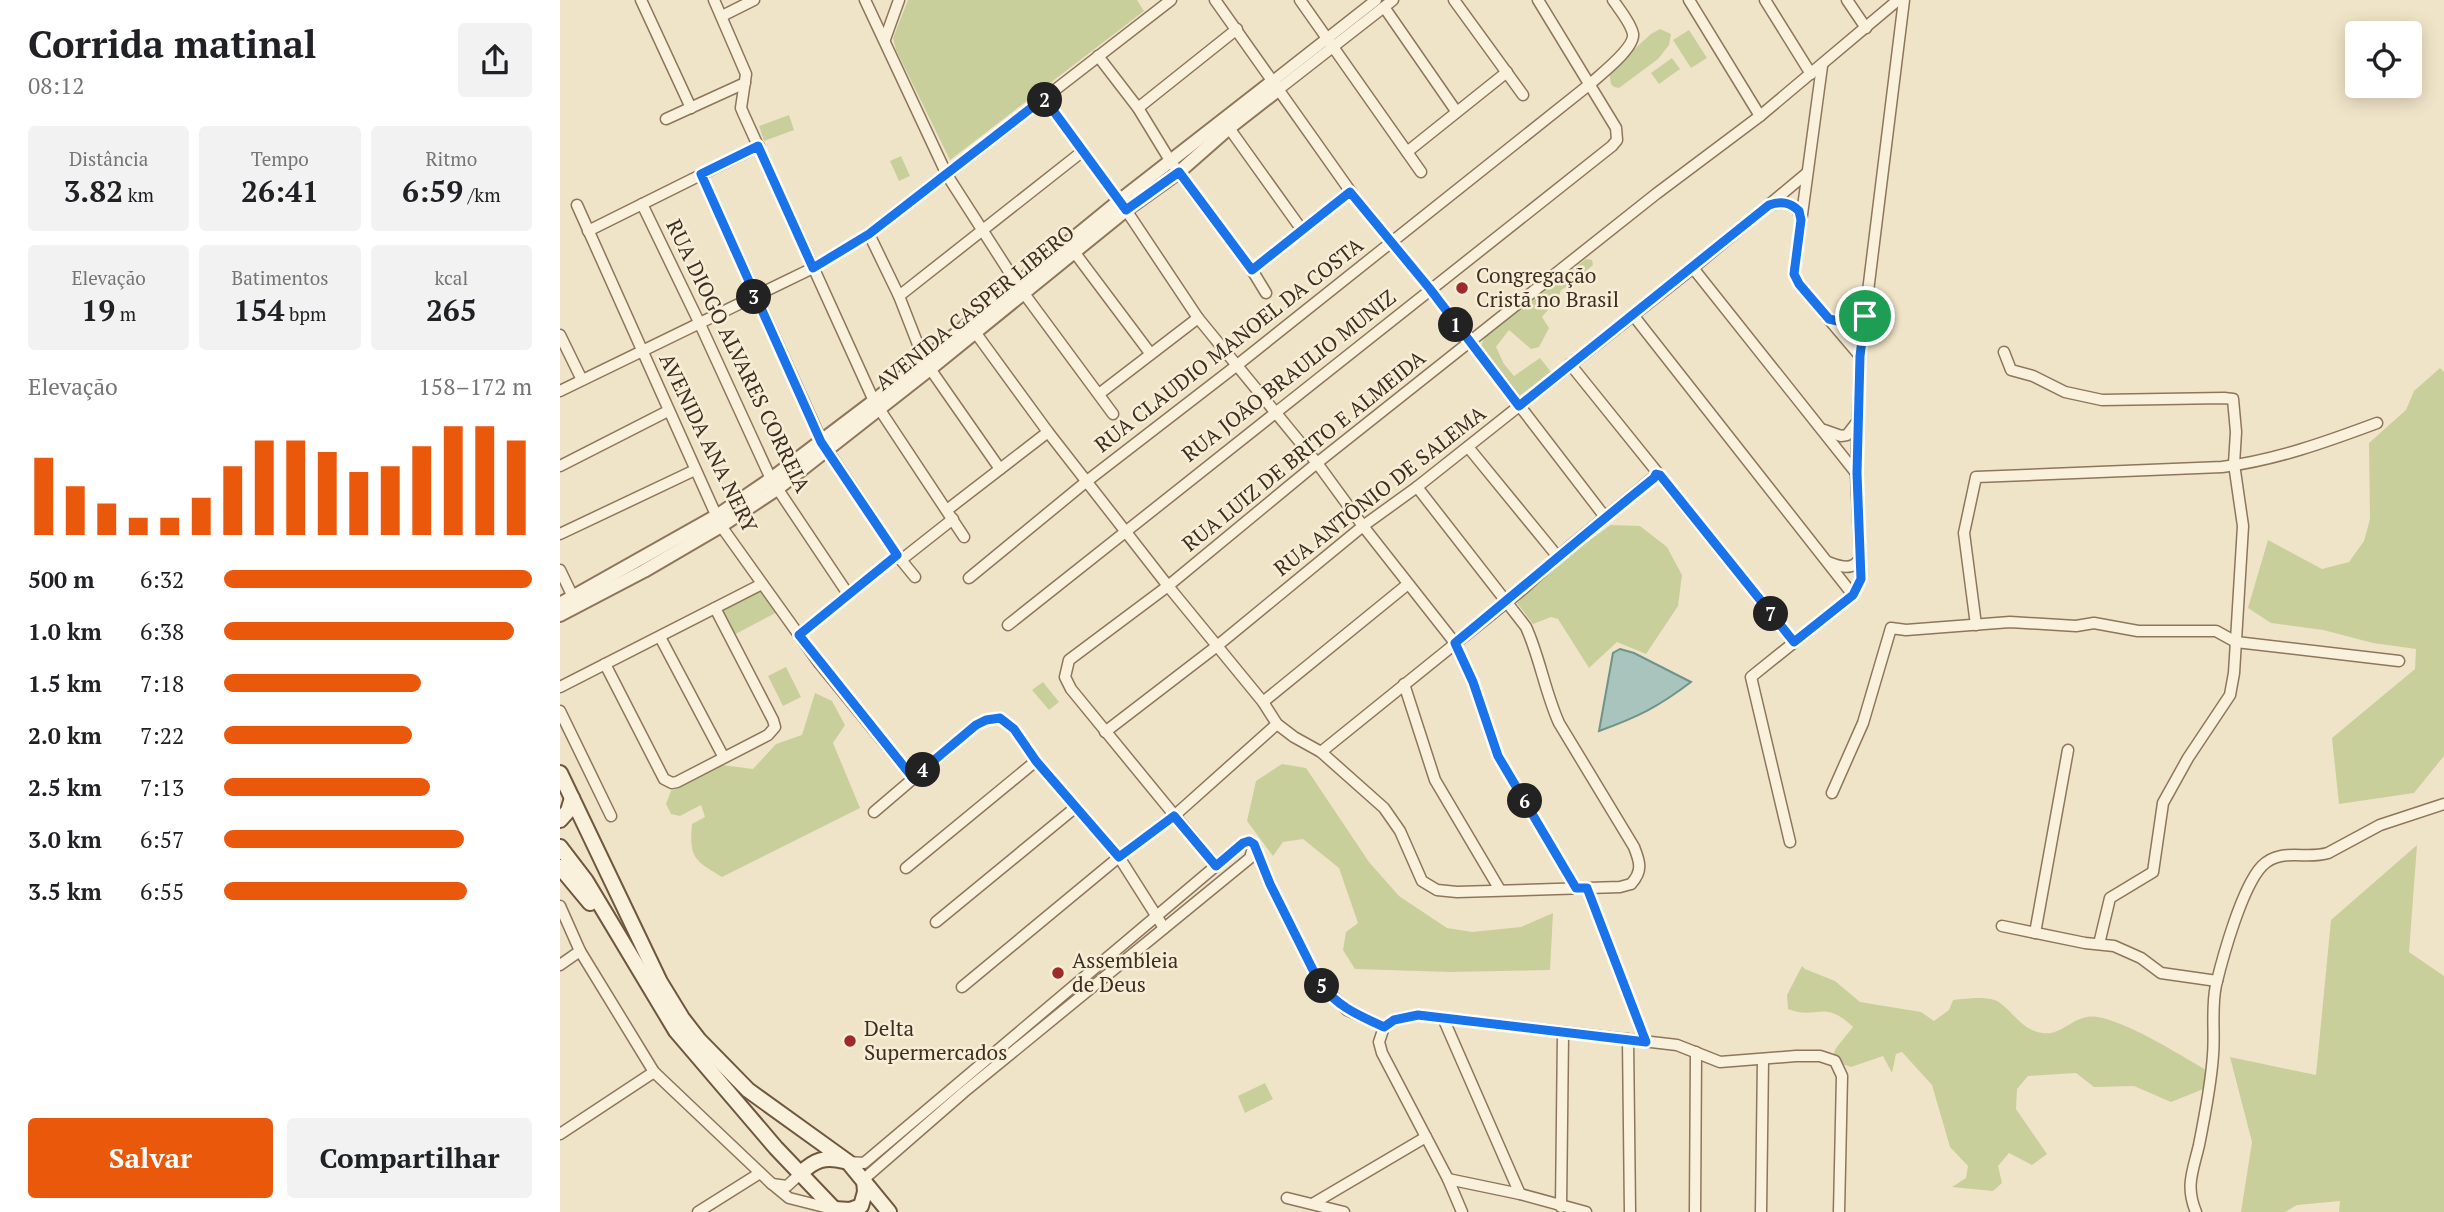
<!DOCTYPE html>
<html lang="pt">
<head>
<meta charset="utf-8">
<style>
  :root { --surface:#fff; --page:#f2f2f2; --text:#202124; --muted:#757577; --accent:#ea580c }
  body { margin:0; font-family:"PT Serif",serif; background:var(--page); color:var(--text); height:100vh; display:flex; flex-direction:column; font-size:26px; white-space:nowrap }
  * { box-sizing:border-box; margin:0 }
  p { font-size:23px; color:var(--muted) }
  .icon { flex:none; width:38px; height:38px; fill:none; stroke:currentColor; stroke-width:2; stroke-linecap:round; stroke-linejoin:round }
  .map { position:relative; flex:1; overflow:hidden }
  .sheet { display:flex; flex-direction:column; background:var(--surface); width:560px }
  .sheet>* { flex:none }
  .fabs { position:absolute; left:1785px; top:21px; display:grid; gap:14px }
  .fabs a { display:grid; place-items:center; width:77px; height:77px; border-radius:7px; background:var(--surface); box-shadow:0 4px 18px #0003; font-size:35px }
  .pin { position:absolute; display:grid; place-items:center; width:60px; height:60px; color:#fff; margin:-30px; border:4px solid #fff; border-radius:50%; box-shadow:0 2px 7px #0007 }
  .km { position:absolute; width:35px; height:35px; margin:-18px; border-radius:50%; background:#222; color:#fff; font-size:19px; line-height:35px; text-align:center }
  .round { display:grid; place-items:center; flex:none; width:74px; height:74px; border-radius:7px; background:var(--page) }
  .headline { display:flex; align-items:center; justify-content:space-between; height:119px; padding:0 28px }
  h1 { font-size:38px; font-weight:700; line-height:52px }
  .figures { display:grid; grid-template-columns:repeat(3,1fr); gap:10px; height:119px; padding:7px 28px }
  .figures div { display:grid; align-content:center; border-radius:7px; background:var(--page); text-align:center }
  .figures b { font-size:30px; font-weight:700 }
  .figures small { font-size:19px; font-weight:400 }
  .figures p { font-size:19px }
  .chart { height:196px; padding:14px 28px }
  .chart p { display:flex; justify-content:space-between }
  .chart svg { width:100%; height:126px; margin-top:7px; stroke:var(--accent); stroke-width:6 }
  .cta { display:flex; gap:14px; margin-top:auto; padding:14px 28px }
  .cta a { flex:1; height:80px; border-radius:7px; background:var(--accent); color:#fff; font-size:28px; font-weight:700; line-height:80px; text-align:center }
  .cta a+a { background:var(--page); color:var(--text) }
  ul { padding:0 28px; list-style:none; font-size:23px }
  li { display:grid; grid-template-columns:112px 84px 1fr; align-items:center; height:52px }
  li i { height:18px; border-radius:9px; background:var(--accent) }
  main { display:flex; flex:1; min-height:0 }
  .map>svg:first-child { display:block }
  .green { fill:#c9cf9b }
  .water { fill:#a9c4bc; stroke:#6f938a; stroke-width:2 }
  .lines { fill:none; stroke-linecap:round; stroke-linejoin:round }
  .minor-casing { stroke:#8d765c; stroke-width:13 }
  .tertiary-casing { stroke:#8d765c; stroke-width:16 }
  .secondary-casing { stroke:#6f573f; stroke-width:18 }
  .minor { stroke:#faf1dc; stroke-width:10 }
  .tertiary { stroke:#faf1dc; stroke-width:12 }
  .secondary { stroke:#faf1dc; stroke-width:14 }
  .route-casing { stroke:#fff; stroke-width:14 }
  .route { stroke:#1a73e8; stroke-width:9 }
  .poi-dot { fill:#9e2a2b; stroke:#f7eed8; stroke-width:2.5 }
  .labels { text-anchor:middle; stroke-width:5; stroke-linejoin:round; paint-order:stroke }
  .poi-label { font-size:21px; fill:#3d2e20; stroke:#f7eed8; text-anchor:start }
  .street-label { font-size:21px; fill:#3d2e20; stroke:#f7eed8 }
</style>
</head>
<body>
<main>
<section class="sheet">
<div class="headline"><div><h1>Corrida matinal</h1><p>08:12</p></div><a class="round"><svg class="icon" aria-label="share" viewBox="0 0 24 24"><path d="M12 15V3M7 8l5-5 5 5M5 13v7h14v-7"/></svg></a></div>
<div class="figures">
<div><p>Distância</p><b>3.82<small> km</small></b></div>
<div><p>Tempo</p><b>26:41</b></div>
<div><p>Ritmo</p><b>6:59<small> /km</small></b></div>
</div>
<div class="figures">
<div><p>Elevação</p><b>19<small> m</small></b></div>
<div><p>Batimentos</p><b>154<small> bpm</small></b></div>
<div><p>kcal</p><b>265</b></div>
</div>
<div class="chart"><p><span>Elevação</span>158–172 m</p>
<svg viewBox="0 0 160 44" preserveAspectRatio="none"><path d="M5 44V17M15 44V27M25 44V33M35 44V38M45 44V38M55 44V31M65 44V20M75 44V11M85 44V11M95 44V15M105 44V22M115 44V20M125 44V13M135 44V6M145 44V6M155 44V11"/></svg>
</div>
<ul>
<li><b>500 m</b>6:32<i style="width:100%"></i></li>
<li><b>1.0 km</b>6:38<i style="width:94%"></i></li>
<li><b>1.5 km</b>7:18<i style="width:64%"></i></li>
<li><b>2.0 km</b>7:22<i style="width:61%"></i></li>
<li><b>2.5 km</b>7:13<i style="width:67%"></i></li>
<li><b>3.0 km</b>6:57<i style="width:78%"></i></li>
<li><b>3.5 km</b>6:55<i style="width:79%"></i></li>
</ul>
<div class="cta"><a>Salvar</a><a>Compartilhar</a></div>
</section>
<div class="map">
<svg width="1884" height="1212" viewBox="0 0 1884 1212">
  <rect width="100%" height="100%" fill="#f0e4c8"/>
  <g class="green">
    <path d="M348,0H577L584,11L390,160L336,50L333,38Z"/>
    <path d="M1100,29L1111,34L1109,45L1098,59L1059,88L1054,87L1051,84L1049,72L1091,34Z"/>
    <path d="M1129,30L1147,58L1131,68L1113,40Z"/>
    <path d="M1112,58L1120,69L1099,84L1091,73Z"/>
    <path d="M229,115L234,130L204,141L199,126Z"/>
    <path d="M341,156L350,176L339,181L330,161Z"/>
    <path d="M1026,259L1032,260L1033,265L1011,284L1001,290C998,302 990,307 982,317L989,328L979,347L971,349L949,330L936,347L944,364L954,376L980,358L992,373L959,396L921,346L925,336Z"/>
    <path d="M1880,368L1884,372V756L1854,793L1779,804L1772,738L1855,669L1856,649L1813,643L1763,630L1711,623L1688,608L1708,540L1762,569L1789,562L1804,541L1810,519L1809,443L1846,410L1854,391Z"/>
    <path d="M1051,525L1080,526L1107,547L1122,575L1118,606L1086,654L1057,642L1029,668L998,619L991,617L973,624L957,603C983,572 1018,548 1051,525Z"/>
    <path d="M202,584L221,610L170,637L155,608Z"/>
    <path d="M226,667L241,697L223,706L208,676Z"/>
    <path d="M483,682L499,702L489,710L472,690Z"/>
    <path d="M255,693L272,701L285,725L273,743L300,808L162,877C134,860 129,858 132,824L145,817L141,805L120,816L111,814L106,804L111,791L162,765L193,769L216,744L242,735Z"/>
    <path d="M722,764L746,768L809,862L839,896L887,928L912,932L961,927L993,913L990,970L890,972L795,969L783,950L786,932L798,923L779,868L743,839L723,842L713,856L687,821L696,781Z"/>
    <path d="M1857,845L1849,952L1884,976V1212H1779L1780,1201L1737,1205L1725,1212H1681L1692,1142L1670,1057L1756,1075L1771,920Z"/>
    <path d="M1242,966L1245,969L1275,981L1300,1002L1361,1012L1374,1021L1389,1010L1393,1000C1406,999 1430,995 1440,1003C1455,1014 1463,1031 1483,1033C1499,1036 1512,1019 1527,1017C1553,1012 1623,1057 1648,1071L1646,1088L1611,1102L1574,1086L1534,1087L1516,1073L1468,1076L1457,1089L1456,1109L1487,1154L1472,1165L1449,1153L1438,1166L1442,1183L1433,1191L1392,1187L1406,1178L1408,1166L1390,1147L1372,1085L1342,1052L1336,1054L1332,1073L1323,1056L1291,1067L1271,1060L1276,1048L1293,1027C1263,998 1257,1021 1228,1009L1227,995Z"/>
    <path d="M705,1083L713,1099L685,1113L678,1096Z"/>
  </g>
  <path class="water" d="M1060,649L1074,653L1131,682C1098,707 1078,717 1039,731L1053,653Z"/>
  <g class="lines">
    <g class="minor-casing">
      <g id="minor">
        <path d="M81,0L131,108"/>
        <path d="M154,0L186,74L181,108L184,115L314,401L404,537"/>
        <path d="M305,0L387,175L457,284L553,414"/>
        <path d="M655,0L793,195L870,289L1045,517"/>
        <path d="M740,0L861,172"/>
        <path d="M894,0L963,95"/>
        <path d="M1129,0L1200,116"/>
        <path d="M1205,0L1251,74"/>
        <path d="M1287,0L1306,28"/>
        <path d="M824,7L896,111"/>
        <path d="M162,16L194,0"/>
        <path d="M325,39L339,0"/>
        <path d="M538,56L578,108L611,162L692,270L706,293"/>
        <path d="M1262,66L1234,274L1239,284L1300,356"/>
        <path d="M713,81L816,0"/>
        <path d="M719,89L833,0"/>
        <path d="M484,98L566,210L638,318L757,463L803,526L895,643L913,682L938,756L1016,888"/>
        <path d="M578,108L677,29"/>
        <path d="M106,119L185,83"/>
        <path d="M669,128L742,230"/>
        <path d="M847,152L947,72"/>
        <path d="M141,174L262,442L337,555L355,577"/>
        <path d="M82,204L139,322L211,479L288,594"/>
        <path d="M17,205L161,526L259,663L353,778"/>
        <path d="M1210,205C1223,201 1238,203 1241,219"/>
        <path d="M28,231L199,146"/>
        <path d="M309,234L339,296L364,360L440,469"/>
        <path d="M515,253L590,353"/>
        <path d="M1133,268L1296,473"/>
        <path d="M692,270L790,192"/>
        <path d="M339,296L523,151"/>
        <path d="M1073,315L1293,595"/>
        <path d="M1269,319L1295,325L1305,316"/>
        <path d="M415,332L488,432L608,586L703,702L717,724L734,737L761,752L824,808L840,831L862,881L877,890L897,892L1060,887L1071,884C1083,871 1080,862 1074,847L999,723C985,692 980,658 966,627L857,487"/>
        <path d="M0,335L22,380"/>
        <path d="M1444,352L1451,370L1473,376L1505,392L1542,400L1664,398L1673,399L1676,432L1674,464L1683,526L1674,673L1670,695L1628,758L1603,803L1593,872L1550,898L1539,944"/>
        <path d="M1010,364L1234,642"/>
        <path d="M0,391L253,268L309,234L611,0"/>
        <path d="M539,394L638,318"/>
        <path d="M1264,430L1281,436L1287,435L1297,422"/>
        <path d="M908,447L998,557"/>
        <path d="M0,466L108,411"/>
        <path d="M387,510L488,432"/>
        <path d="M0,534L135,470"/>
        <path d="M341,560L393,519"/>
        <path d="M1268,562C1279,566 1293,572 1300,558"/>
        <path d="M0,570L13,597"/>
        <path d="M409,578L527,481L676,366L1030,84C1041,74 1075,48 1073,34C1071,23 1059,9 1053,0"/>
        <path d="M448,625L1052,146L1057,140L1056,128L978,0"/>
        <path d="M1416,625L1404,533L1416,477L1662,467C1716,460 1766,442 1817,423"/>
        <path d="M239,635L337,555"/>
        <path d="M100,637L163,756"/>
        <path d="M45,664L104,779L112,783L117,782L208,735L215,727L213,720L155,608"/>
        <path d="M844,684L875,780L940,890"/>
        <path d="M0,687L202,584"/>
        <path d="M703,702L848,584"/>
        <path d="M0,711L51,816"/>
        <path d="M545,732L657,646L803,526L857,487L1133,268L1247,173"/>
        <path d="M761,752L963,589L1009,547L1094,477L1096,474L1100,475"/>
        <path d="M1272,793L1303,723L1331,628L1346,630L1450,622L1516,626L1534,623L1578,631H1656L1676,642L1839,661"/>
        <path d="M314,812L416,725L426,720L440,718L454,729L476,761L559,857L604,928"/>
        <path d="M1230,842L1191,677L1293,595L1301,579L1296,473L1300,356L1344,0"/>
        <path d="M694,844L710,884L760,984L787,1010L824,1027"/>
        <path d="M656,866L511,689L505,677L509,660L608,586L757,463L1096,194L1200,116L1338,0"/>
        <path d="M346,868L476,761"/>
        <path d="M1027,888L1086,1042"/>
        <path d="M0,906L20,951L94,1072L212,1184L229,1198L273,1209"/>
        <path d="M376,922L516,807"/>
        <path d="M1442,926L1525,943L1554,946L1581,958L1601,973L1657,981"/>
        <path d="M1475,933L1508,750"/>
        <path d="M0,965L20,951"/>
        <path d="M402,987L559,857L614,816L717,724"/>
        <path d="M883,1018L960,1194"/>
        <path d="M824,1027L834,1020L858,1015L1117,1045L1160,1062L1236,1056H1260L1275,1061L1282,1076L1279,1212"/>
        <path d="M824,1027L819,1042L822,1053L888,1179L902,1212"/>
        <path d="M1068,1039L1070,1212"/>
        <path d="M0,1134L94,1072"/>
        <path d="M288,1162L304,1163L683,843L689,841L694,844"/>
        <path d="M304,1179L404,1092L690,858L694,844"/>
        <path d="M888,1179L960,1194L1026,1212"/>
        <path d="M212,1184L227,1186L240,1174"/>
        <path d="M727,1198L784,1212"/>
        <path d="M754,1203L866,1137"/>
        <path d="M1001,1207L1003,1033"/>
        <path d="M138,1212L200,1173"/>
        <path d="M1135,1212L1136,1052"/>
        <path d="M1201,1212L1203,1059"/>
        <path d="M1636,1212C1625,1186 1633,1171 1639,1145C1645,1115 1651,1085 1653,1055C1655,1032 1651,1008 1656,985C1663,956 1682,887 1702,866C1720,847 1746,860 1768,853L1820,825L1884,804"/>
      </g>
    </g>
    <g class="tertiary-casing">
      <g id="tertiary">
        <path d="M0,604L158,515L211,479L314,401L559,201L713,81"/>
        <path d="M0,615L84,571L161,526L217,489L370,369L566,210L619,172L669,128L719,89"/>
      </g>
    </g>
    <g class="secondary-casing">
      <g id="secondary">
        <path d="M0,773L100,982L122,1018L139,1040L188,1090L288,1162L329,1212"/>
        <path d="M0,820L8,811L12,798"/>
        <path d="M0,847L26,881L116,1031L216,1148L277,1212"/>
        <path d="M0,867L30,903"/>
        <path d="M240,1174C254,1160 265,1156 284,1161"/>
        <path d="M274,1209L290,1210L301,1206L305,1192L304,1179"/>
      </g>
    </g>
    <use href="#minor" class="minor"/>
    <use href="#tertiary" class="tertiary"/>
    <use href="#secondary" class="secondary"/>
  </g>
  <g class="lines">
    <g class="route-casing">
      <path id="route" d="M484,98L566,210L619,172L692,270L790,192L870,289L959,406L1209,205C1221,201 1230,202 1239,211L1241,220L1234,274L1239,284L1269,319L1295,325L1305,316L1300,356L1297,473L1301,579L1293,595L1234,642L1100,475L1096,474L1094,478C1027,532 962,588 895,643L913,682L938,756L1016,888H1027L1086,1042L858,1015L834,1020L824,1027C796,1014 780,1008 760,984L710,884L694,844L689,841L683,843L656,866L614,816L559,857L476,761L454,729L440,718L426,720L416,725L353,778L239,635L337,555L261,442L141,174L198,146L253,268L309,234Z"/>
    </g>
    <use href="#route" class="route"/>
  </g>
  <g class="poi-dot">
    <circle cx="902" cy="288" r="7"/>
    <circle cx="498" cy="973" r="7"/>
    <circle cx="290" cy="1041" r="7"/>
  </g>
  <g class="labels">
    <g class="poi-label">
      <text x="916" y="283">Congregação<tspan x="916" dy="24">Cristã no Brasil</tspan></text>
      <text x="512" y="968">Assembleia<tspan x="512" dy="24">de Deus</tspan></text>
      <text x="304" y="1036">Delta<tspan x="304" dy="24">Supermercados</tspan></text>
    </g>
    <g class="street-label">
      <text transform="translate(415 308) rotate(-39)" y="7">AVENIDA CASPER LIBERO</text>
      <text transform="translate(669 345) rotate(-38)" y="7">RUA CLAUDIO MANOEL DA COSTA</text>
      <text transform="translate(178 356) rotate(64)" y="7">RUA DIOGO ALVARES CORREIA</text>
      <text transform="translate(729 376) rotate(-38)" y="7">RUA JOÃO BRAULIO MUNIZ</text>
      <text transform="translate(148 443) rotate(64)" y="7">AVENIDA ANA NERY</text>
      <text transform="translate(744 451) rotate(-39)" y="7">RUA LUIZ DE BRITO E ALMEIDA</text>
      <text transform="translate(820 491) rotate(-38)" y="7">RUA ANTÔNIO DE SALEMA</text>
    </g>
  </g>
</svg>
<div class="fabs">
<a><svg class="icon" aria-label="locate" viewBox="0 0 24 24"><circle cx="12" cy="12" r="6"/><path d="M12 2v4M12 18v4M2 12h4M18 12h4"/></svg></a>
</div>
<div class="pin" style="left:1305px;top:316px;background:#1e9e55"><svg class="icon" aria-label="arrive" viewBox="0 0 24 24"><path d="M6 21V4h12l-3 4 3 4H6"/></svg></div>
<b class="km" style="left:896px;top:325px">1</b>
<b class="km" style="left:485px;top:100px">2</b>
<b class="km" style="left:194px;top:297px">3</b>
<b class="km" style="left:363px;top:770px">4</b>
<b class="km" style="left:762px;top:986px">5</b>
<b class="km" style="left:965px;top:801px">6</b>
<b class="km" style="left:1211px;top:614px">7</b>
</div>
</main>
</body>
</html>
